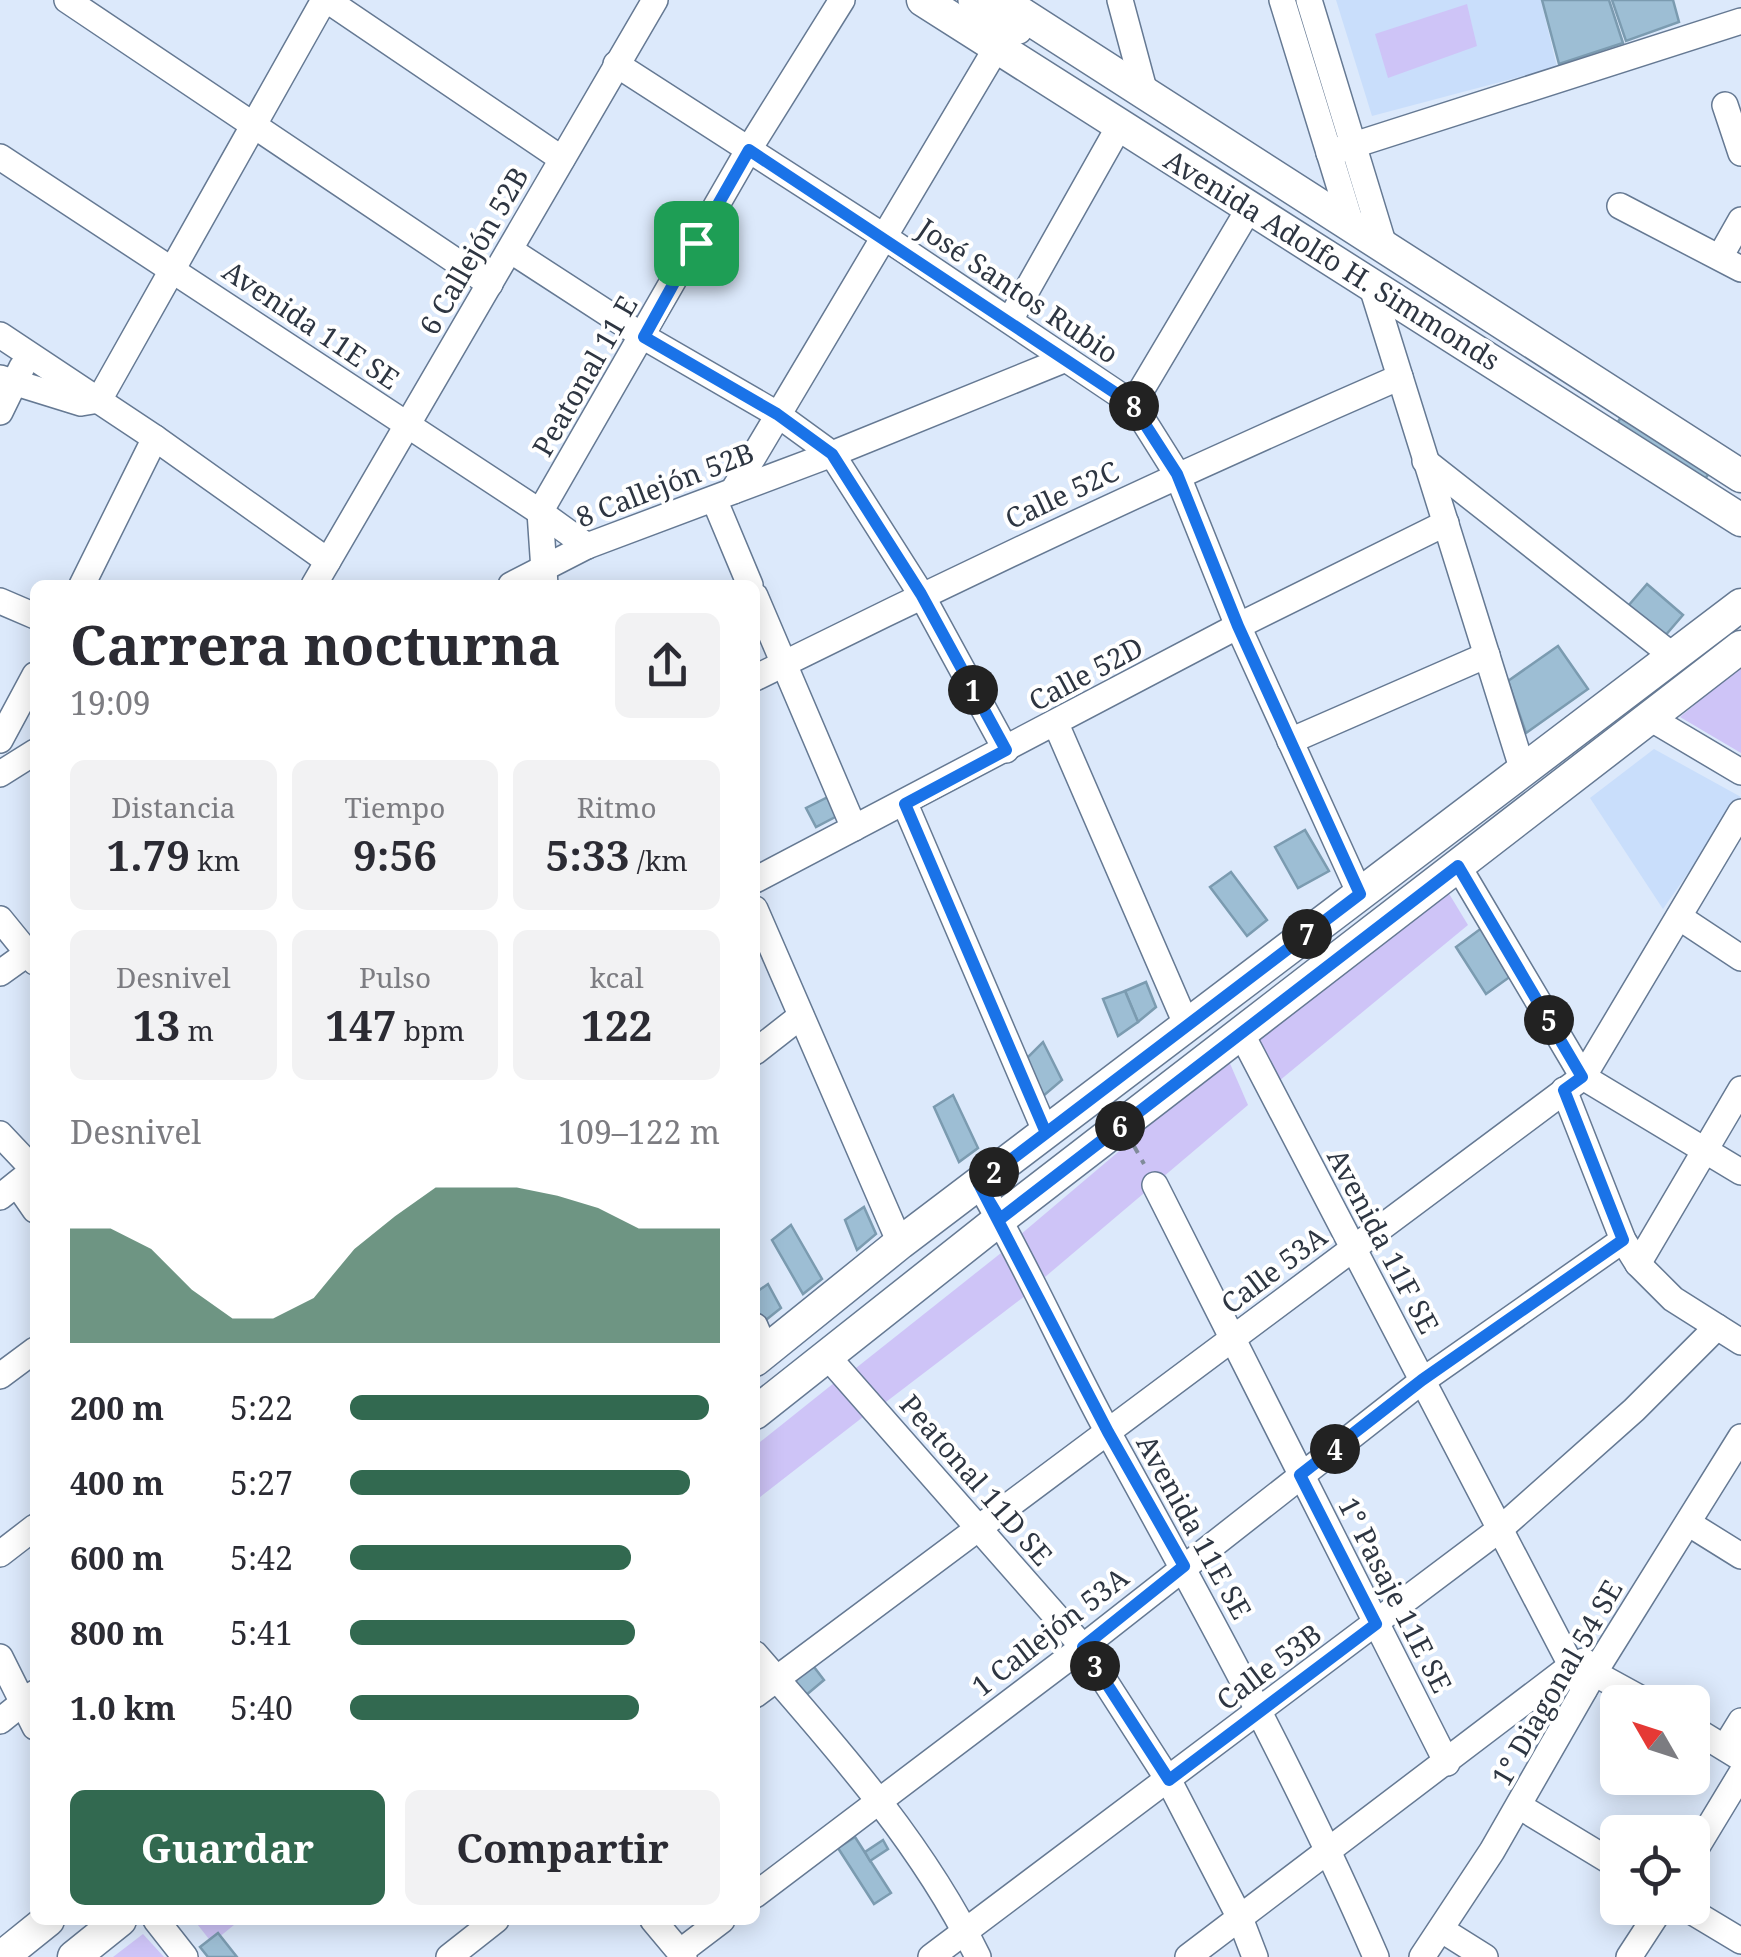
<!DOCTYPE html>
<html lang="es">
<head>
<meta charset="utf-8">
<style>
  :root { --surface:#fff; --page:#f2f2f3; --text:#2b2b33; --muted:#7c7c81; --accent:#326950 }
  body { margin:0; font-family:"Noto Serif",serif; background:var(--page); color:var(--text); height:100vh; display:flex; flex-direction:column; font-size:38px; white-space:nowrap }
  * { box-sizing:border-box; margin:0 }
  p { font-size:32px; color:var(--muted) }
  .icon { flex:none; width:55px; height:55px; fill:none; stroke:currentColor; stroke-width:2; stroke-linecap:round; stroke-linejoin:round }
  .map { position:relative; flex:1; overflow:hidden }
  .side { position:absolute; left:30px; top:580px; width:730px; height:1345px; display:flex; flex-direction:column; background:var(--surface); border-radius:15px; box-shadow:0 5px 25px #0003 }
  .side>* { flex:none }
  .needle { width:65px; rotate:309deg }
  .tools { position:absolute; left:1600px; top:1685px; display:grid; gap:20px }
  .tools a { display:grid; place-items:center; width:110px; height:110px; border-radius:15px; background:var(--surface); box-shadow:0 5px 25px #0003; font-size:50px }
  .pin { position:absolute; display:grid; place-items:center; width:85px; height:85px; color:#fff; margin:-42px; border-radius:20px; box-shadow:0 5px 15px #0006 }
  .km { position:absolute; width:50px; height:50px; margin:-25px; border-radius:50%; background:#222; color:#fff; font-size:28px; line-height:50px; text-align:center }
  .round { display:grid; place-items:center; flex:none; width:105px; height:105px; border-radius:15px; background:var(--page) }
  .head { display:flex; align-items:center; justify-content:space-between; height:170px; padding:0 40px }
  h1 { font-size:55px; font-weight:700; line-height:75px }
  .stats { display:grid; grid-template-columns:repeat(3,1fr); gap:15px; height:170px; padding:10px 40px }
  .stats div { display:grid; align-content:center; border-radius:15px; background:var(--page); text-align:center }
  .stats b { font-size:42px; font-weight:700 }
  .stats small { font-size:28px; font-weight:400 }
  .stats p { font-size:28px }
  .chart { height:280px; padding:20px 40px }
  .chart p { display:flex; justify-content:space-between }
  .chart svg { width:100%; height:180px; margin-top:10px; fill:var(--accent); opacity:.7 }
  .action { display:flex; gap:20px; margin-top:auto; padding:20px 40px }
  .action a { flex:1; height:115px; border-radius:15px; background:var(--accent); color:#fff; font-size:40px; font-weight:700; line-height:115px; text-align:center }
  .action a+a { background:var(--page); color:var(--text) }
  ul { padding:0 40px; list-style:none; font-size:32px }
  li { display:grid; grid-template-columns:160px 120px 1fr; align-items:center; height:75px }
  li i { height:25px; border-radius:12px; background:var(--accent) }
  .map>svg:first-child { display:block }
  .built { fill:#c9defb }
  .green { fill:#cec4f7 }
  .building { fill:#9dbed4; stroke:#7b9bb0; stroke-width:2.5 }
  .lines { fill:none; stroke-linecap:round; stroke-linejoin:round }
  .minor-casing { stroke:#657993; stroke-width:28 }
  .major-casing { stroke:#657993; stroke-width:35 }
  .path { stroke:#808b99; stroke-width:4; stroke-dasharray:8 8; stroke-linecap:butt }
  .minor { stroke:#fff; stroke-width:25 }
  .major { stroke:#fff; stroke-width:32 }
  .route-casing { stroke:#fff; stroke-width:20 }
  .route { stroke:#1a73e8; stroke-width:12 }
  .labels { text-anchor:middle; stroke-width:8; stroke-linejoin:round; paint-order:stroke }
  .street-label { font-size:28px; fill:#2e3642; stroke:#fff }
</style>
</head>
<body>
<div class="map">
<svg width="1741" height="1957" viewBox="0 0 1741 1957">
  <rect width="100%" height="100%" fill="#dce9fb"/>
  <g class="built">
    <path d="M1336,0H1541L1557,67L1372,116Z"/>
    <path d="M1654,749L1741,797L1663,909L1590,798Z"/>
  </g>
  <g class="green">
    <path d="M1467,4L1477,46L1388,78L1375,34Z"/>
    <path d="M1741,666V753L1680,717Z"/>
    <path d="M1448,892L1468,925L1279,1081L1256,1035Z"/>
    <path d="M1228,1059L1248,1105L1045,1277L1020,1235Z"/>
    <path d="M1001,1253L1025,1296L882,1405L856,1368Z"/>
    <path d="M834,1383L863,1417L755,1501V1446Z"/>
    <path d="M194,1920H240L212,1943Z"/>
    <path d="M143,1934L164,1957H113Z"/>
  </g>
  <g class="building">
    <path d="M1542,0H1609L1623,43L1559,64Z"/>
    <path d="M1612,0H1673L1679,22L1626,41Z"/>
    <path d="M1623,414L1710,472L1700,486L1614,428Z"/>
    <path d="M1647,584L1683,615L1664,637L1628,606Z"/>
    <path d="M1558,646L1588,689L1526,733L1508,681Z"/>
    <path d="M830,796L839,815L816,827L806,808Z"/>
    <path d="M1305,830L1329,871L1298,888L1275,847Z"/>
    <path d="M1231,872L1267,920L1247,936L1210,887Z"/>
    <path d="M1483,927L1511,976L1486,994L1456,947Z"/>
    <path d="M1146,982L1156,1007L1138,1022L1125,991Z"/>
    <path d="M1125,991L1138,1022L1118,1036L1103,999Z"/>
    <path d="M1043,1042L1062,1080L1042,1097L1026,1059Z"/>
    <path d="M953,1095L978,1148L959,1162L934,1107Z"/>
    <path d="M864,1207L876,1234L857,1250L845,1220Z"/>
    <path d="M791,1225L822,1279L803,1294L772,1240Z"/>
    <path d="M768,1284L781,1308L761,1324L755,1310V1293Z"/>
    <path d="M811,1663L824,1680L805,1696L791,1679Z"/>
    <path d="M855,1837L891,1893L874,1904L838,1848Z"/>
    <path d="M883,1840L888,1849L870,1861L865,1852Z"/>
    <path d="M218,1933L237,1957H208L200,1947Z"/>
  </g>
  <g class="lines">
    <g class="minor-casing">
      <g id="minor">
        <path d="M67,0L490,284"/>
        <path d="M327,0L562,159"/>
        <path d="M971,0L1019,31"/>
        <path d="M1120,0L1145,93"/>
        <path d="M1282,0L1352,227"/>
        <path d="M1309,0L1385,249"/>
        <path d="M616,64L883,236L1133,404L1177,474L1238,626L1360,894"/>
        <path d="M1725,105L1741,153"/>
        <path d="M1329,153L1741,21"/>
        <path d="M0,157L540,512L587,546"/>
        <path d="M1620,206L1741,269"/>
        <path d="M510,250L644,337L777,414L832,454L921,594L1006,750"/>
        <path d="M1720,257L1741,220"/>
        <path d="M1371,284L1523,771"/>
        <path d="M1010,320L1120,125"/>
        <path d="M0,335L155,438L328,561"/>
        <path d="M0,378L81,403L99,400L324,0"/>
        <path d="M1133,404L1250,207"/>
        <path d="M0,412L22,367"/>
        <path d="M1425,461L1673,656"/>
        <path d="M733,491L997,47"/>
        <path d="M714,499L750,585"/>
        <path d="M82,585L155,438"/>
        <path d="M314,585L655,0"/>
        <path d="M511,585L587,546L832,454L1066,359"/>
        <path d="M545,585L540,512L749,149L842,0"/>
        <path d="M755,596L854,828"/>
        <path d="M0,601L35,616"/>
        <path d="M755,678C968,572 1182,472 1400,377"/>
        <path d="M1650,718L1741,772"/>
        <path d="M1056,724L1187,1026"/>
        <path d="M0,740L35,675"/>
        <path d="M1290,741L1487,655"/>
        <path d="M0,774L35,752"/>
        <path d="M905,804L1046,1133"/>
        <path d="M1458,866L1583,1077L1741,1172"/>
        <path d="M755,880L1238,626L1446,523"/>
        <path d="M755,909L900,1243"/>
        <path d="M1679,917L1741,958"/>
        <path d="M0,919L35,962"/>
        <path d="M0,973L35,948"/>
        <path d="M1241,1033L1584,1690"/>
        <path d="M755,1052L801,1016"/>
        <path d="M1564,1090L1623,1240L1638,1264L1673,1299L1741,1342"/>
        <path d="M0,1134L34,1170"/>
        <path d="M17,1184L35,1210"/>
        <path d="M979,1184C1027,1265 1064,1352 1109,1434C1204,1606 1298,1777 1376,1957"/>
        <path d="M1155,1185L1447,1763"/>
        <path d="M0,1197L35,1169"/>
        <path d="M1638,1264L1741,1089"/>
        <path d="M755,1326L766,1352"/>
        <path d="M827,1356L1083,1647L1169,1781L1240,1918L1255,1957"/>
        <path d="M0,1376L35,1350"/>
        <path d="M1688,1523L1741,1556"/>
        <path d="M0,1554L35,1527"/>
        <path d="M755,1654C837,1748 923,1844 978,1957"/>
        <path d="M0,1657L35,1727"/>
        <path d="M1594,1673L1647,1702"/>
        <path d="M755,1695L1583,1077L1741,812"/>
        <path d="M0,1721L35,1693"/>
        <path d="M1692,1728L1741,1758"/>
        <path d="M1725,1747L1741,1721"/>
        <path d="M1519,1806L1618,1866"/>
        <path d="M1692,1855L1741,1774"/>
        <path d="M755,1895L1083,1647L1422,1381L1623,1240"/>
        <path d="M1686,1908L1741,1941"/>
        <path d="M156,1920L185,1957"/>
        <path d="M653,1920L684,1957"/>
        <path d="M1442,1930L1485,1957"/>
        <path d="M680,1952L722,1920"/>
        <path d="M449,1957L496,1920"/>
        <path d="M931,1957L1500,1529L1634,1410L1717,1327"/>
        <path d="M1188,1957L1571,1666L1584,1661"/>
        <path d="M1422,1957L1492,1851L1594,1673L1741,1437"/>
        <path d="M1629,1957L1661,1908"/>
      </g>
    </g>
    <g class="major-casing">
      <g id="major">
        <path d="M923,0L1741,520"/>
        <path d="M1000,0L1741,476"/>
        <path d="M755,1360L900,1243L1741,605"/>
        <path d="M755,1413L1000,1219L1741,647"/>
        <path d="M2,1957L48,1920"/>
        <path d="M74,1957L120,1920"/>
      </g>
    </g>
    <path class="path" d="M1134,1146L1144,1164"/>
    <use href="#minor" class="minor"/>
    <use href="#major" class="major"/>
  </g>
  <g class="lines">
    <g class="route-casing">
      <path id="route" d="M696,243L644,337L777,414L832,454L921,594L1006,750L905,804L1046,1133L979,1184L1108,1432L1184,1566L1083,1647L1169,1780L1376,1624L1300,1475L1422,1380L1623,1240L1564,1090L1582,1077L1458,866L1000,1219L979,1184L1360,894L1238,626L1177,474L1132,404L749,150L696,243"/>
    </g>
    <use href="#route" class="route"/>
  </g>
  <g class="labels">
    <g class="street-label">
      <text transform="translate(474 251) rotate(-60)" y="10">6 Callejón 52B</text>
      <text transform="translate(1332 260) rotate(32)" y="10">Avenida Adolfo H. Simmonds</text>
      <text transform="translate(1018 291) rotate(34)" y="10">José Santos Rubio</text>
      <text transform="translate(311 325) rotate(34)" y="10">Avenida 11E SE</text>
      <text transform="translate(585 376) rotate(-60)" y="10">Peatonal 11 E</text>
      <text transform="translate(665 485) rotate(-21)" y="10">8 Callejón 52B</text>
      <text transform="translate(1062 495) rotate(-25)" y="10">Calle 52C</text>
      <text transform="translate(1086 674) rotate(-28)" y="10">Calle 52D</text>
      <text transform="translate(1383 1241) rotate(62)" y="10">Avenida 11F SE</text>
      <text transform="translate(1274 1270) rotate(-37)" y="10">Calle 53A</text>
      <text transform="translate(976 1480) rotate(49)" y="10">Peatonal 11D SE</text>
      <text transform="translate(1194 1527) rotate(61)" y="10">Avenida 11E SE</text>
      <text transform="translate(1395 1595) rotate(63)" y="10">1° Pasaje 11E SE</text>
      <text transform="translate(1050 1632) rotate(-38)" y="10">1 Callejón 53A</text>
      <text transform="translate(1269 1667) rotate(-37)" y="10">Calle 53B</text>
      <text transform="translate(1557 1683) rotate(-60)" y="10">1° Diagonal 54 SE</text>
    </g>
  </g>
</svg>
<div class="tools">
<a><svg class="needle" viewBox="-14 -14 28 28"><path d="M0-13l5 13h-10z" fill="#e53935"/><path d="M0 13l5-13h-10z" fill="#7c7c81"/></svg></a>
<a><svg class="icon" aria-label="locate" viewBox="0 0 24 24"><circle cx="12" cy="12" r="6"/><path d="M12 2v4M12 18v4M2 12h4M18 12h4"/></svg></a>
</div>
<div class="pin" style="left:696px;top:243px;background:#1e9e55"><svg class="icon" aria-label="arrive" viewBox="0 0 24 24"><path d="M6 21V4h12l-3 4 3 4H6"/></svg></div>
<b class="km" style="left:973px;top:690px">1</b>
<b class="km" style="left:994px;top:1172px">2</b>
<b class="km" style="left:1095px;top:1666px">3</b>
<b class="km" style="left:1335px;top:1449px">4</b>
<b class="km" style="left:1549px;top:1020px">5</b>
<b class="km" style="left:1120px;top:1126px">6</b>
<b class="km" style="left:1307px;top:934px">7</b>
<b class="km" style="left:1134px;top:406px">8</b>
<section class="side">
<div class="head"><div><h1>Carrera nocturna</h1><p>19:09</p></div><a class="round"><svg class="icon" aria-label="share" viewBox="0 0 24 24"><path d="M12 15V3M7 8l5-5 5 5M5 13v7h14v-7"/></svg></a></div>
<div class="stats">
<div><p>Distancia</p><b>1.79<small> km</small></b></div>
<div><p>Tiempo</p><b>9:56</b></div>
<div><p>Ritmo</p><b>5:33<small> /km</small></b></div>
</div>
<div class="stats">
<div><p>Desnivel</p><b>13<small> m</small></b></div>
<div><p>Pulso</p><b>147<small> bpm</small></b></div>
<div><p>kcal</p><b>122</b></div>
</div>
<div class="chart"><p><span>Desnivel</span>109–122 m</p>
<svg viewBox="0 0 160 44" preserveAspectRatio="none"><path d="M0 44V16L10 16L20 21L30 31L40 38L50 38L60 33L70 21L80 13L90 6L100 6L110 6L120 8L130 11L140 16L150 16L160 16V44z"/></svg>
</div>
<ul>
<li><b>200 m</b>5:22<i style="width:97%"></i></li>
<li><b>400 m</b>5:27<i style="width:92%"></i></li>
<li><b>600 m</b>5:42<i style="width:76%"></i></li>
<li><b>800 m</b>5:41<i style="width:77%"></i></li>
<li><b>1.0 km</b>5:40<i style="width:78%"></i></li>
</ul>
<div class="action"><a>Guardar</a><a>Compartir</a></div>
</section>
</div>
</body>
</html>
